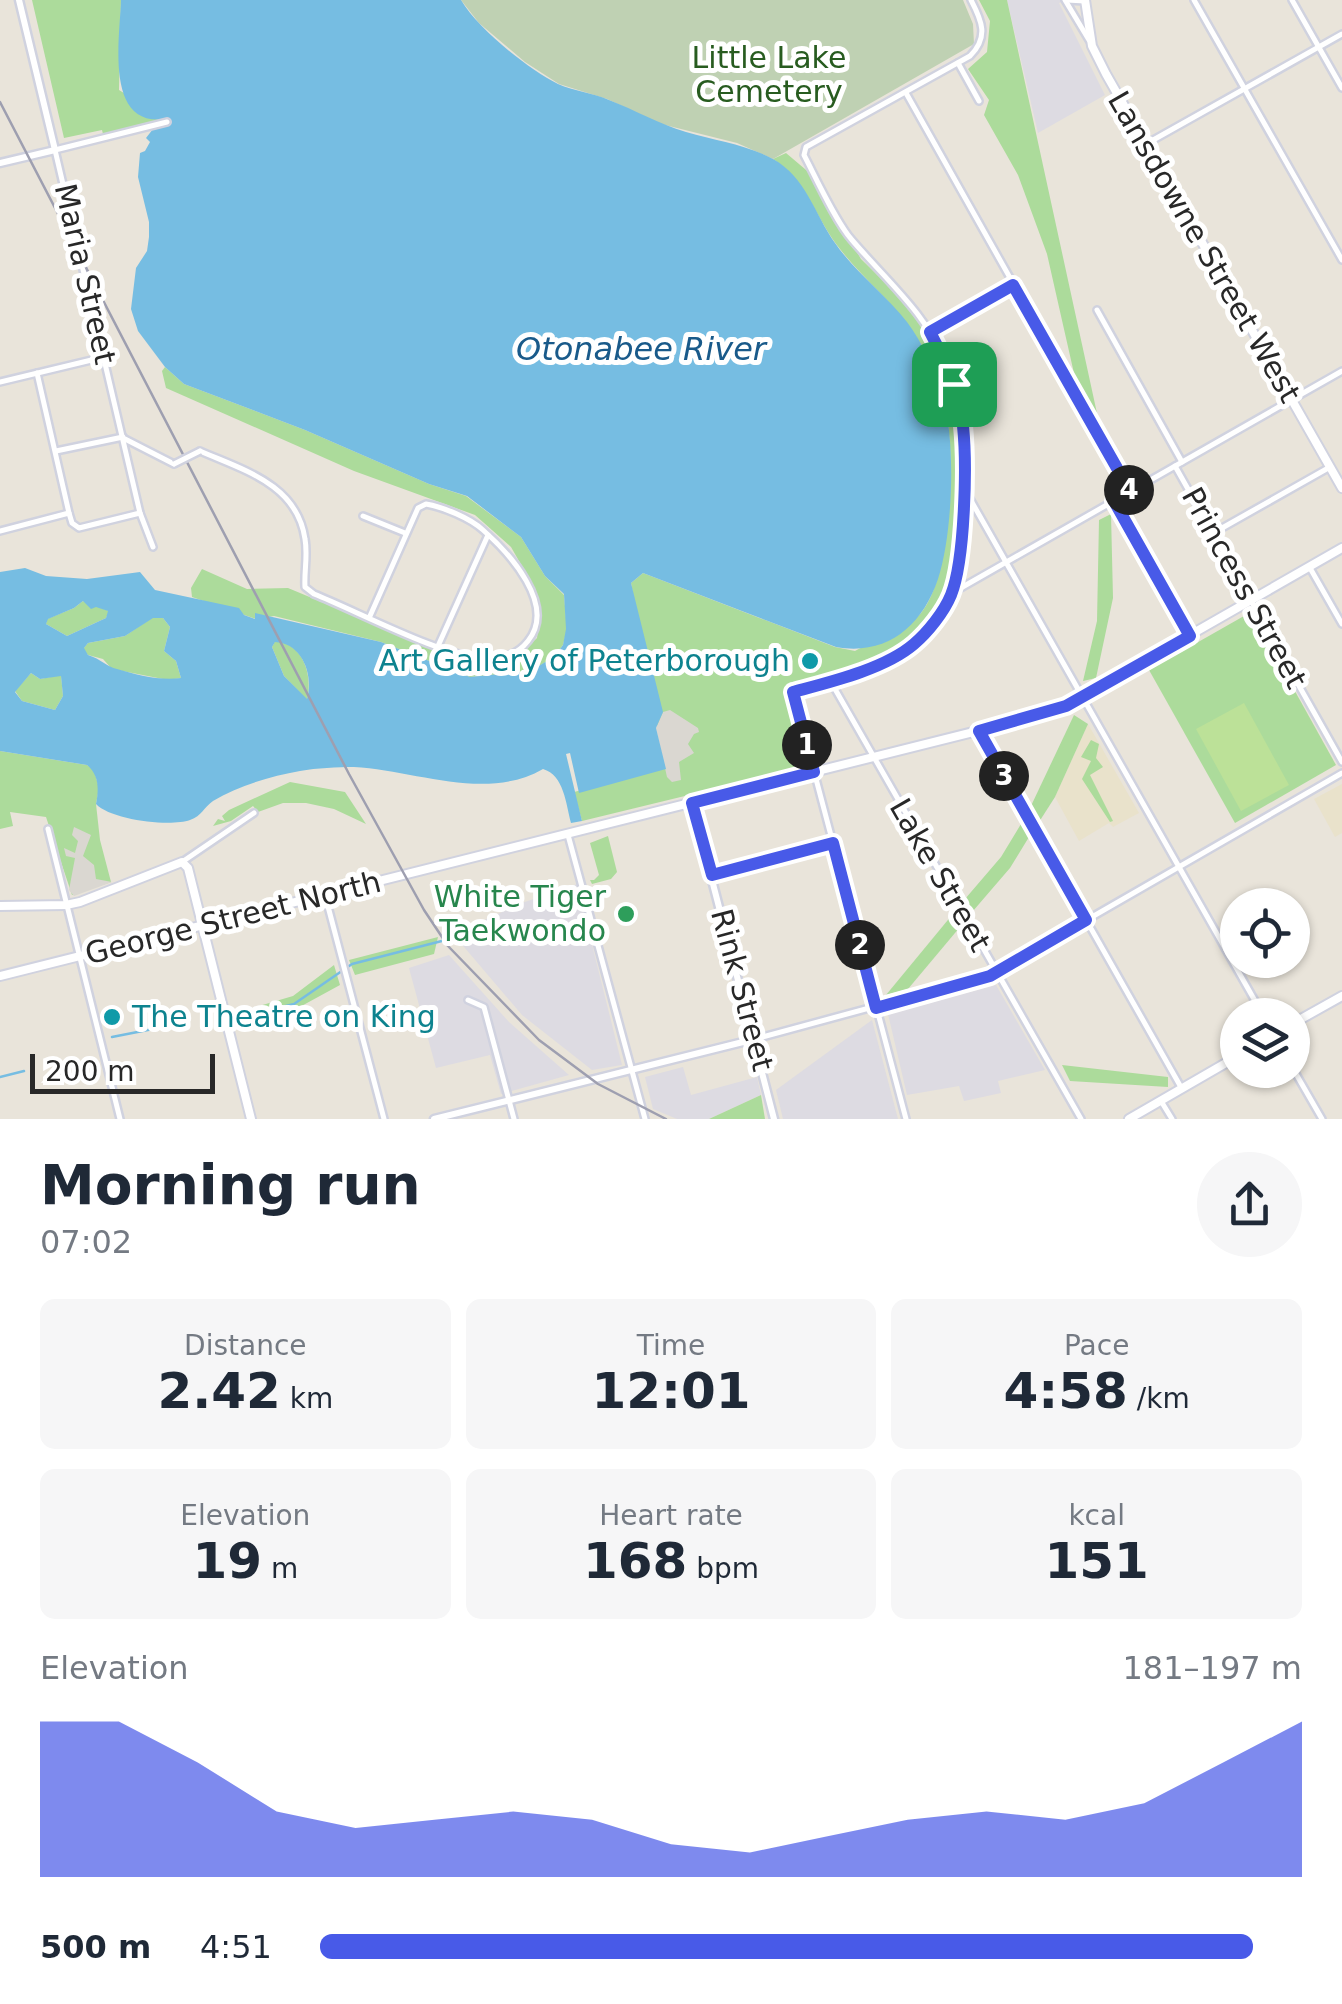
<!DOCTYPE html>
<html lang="en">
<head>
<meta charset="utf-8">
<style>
  :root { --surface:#fff; --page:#f6f6f7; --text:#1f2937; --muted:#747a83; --accent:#485ae8 }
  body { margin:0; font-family:"DejaVu Sans",sans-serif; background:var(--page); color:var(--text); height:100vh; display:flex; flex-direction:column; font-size:38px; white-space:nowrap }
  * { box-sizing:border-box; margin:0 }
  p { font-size:32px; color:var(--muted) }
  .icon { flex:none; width:55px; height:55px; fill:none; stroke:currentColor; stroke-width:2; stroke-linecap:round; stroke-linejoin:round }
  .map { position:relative; height:1119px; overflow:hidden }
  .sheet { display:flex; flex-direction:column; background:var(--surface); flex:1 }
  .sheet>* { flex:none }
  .fabs { position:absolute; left:1220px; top:888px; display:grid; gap:20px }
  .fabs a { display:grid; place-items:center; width:90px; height:90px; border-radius:50%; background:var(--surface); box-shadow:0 2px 8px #0004; font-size:50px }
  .scale { position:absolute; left:30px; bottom:25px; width:185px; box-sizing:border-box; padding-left:10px; border:5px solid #282828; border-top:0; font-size:28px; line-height:35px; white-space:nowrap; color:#282828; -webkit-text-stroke:8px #fff; paint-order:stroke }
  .pin { position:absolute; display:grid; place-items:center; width:85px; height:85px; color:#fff; margin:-42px; border-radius:20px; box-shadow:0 5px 15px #0006 }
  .km { position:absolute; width:50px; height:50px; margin:-25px; border-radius:50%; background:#222; color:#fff; font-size:28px; line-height:50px; text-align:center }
  .round { display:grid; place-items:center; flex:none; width:105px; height:105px; border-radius:52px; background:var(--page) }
  .overview { display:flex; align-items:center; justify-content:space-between; height:170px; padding:0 40px }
  h1 { font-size:55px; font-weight:700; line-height:75px }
  .metrics { display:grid; grid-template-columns:repeat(3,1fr); gap:15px; height:170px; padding:10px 40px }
  .metrics div { display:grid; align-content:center; border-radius:15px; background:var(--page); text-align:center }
  .metrics b { font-size:50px; font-weight:700 }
  .metrics small { font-size:28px; font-weight:400 }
  .metrics p { font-size:28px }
  .chart { height:280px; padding:20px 40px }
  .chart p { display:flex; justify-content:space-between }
  .chart svg { width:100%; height:180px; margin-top:10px; fill:var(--accent); opacity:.7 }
  ul { padding:0 40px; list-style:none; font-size:32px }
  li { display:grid; grid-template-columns:160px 120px 1fr; align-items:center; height:75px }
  li i { height:25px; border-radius:12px; background:var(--accent) }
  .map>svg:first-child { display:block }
  .industrial { fill:#dddbe2 }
  .education { fill:#e9e2cb }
  .green { fill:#acdb9b }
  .cemetery { fill:#bfd1b3 }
  .pitch { fill:#bce198 }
  .plaza { fill:#dad7d1 }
  .water { fill:#76bde2; fill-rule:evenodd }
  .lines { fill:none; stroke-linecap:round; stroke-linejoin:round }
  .stream { stroke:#76bde2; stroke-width:2.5 }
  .minor-casing { stroke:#d0d2df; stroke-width:10 }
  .tertiary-casing { stroke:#d0d2df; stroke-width:11 }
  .secondary-casing { stroke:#d0d2df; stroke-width:12 }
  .minor { stroke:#fff; stroke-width:5 }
  .tertiary { stroke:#fff; stroke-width:6 }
  .secondary { stroke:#fff; stroke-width:8 }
  .rail { stroke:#9e9fb0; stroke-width:2.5 }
  .minor-bridge-casing { stroke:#d0d2df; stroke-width:10; stroke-linecap:butt }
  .minor-bridge { stroke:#fff; stroke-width:5 }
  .route-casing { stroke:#fff; stroke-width:20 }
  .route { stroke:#485ae8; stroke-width:12 }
  .culture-dot { fill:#0f9aa8; stroke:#fff; stroke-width:4 }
  .leisure-dot { fill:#2e9e5b; stroke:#fff; stroke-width:4 }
  .labels { text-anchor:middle; stroke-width:10; stroke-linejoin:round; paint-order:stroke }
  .park-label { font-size:30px; fill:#285c20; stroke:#fff }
  .street-label { font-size:30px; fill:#282828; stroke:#fff }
  .culture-label { font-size:30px; fill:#0d838f; stroke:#fff; text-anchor:end }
  .leisure-label { font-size:30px; fill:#27864d; stroke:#fff; text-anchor:end }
  .water-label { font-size:32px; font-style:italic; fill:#195a8a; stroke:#fff }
</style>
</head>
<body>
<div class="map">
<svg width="1342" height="1119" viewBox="0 0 1342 1119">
  <rect width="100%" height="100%" fill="#e9e4da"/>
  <g class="industrial">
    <path d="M1007,0H1066L1059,3L1105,95L1038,133Z"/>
    <path d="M577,884L622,1065L592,1070L522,1015L453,934L522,903Z"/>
    <path d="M449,955L509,1022L569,1075L501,1094L490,1055L436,1068L409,968Z"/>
    <path d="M996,985L1045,1070L998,1081L1001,1093L964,1101L959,1086L907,1095L888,1014Z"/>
    <path d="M872,1020L898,1119H783L776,1090Z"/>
    <path d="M683,1067L691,1095L757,1077L761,1095L709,1119H677L653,1109L645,1077Z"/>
  </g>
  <g class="education">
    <path d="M1088,724L1139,813L1113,827L1109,823L1079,841L1055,797Z"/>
    <path d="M1342,784V833L1335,837L1314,799Z"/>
  </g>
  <g class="green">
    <path d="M32,0H121L119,90L166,119L167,125L105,142L102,130L64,138Z"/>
    <path d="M979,0H1007L1100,427L1078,391L1047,254L1018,175L984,115L989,100L968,69L987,52L990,21Z"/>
    <path d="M786,153L812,175L861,259L910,307L926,331L954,395L960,459L956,556L952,584L944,601L912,639L895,651L789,688L808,766L582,821L574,792L665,768L631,583L643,573L835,647L855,651C874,640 907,630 921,613C953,574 957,445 943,398C938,380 929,358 919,342C898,306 865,281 840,249C816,219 807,181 773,159Z"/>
    <path d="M165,367L184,384L305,430L429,484L466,496L521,537L545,576L564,595L567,629L563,645L553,658L530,671L470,677L381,642L274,616L256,619L192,597L191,588L202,569L247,589L288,588L437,650L489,664L515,659L537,638L541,607L531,582L511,547L475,515L354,471L166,388L162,371Z"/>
    <path d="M1111,514L1113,598L1096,678L1083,681L1097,621L1099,520Z"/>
    <path d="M83,601L109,611L106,618L67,636L46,624L47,619L74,608Z"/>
    <path d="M1251,612L1336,765L1235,823L1149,670Z"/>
    <path d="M153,617L163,618L170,627L164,651L176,661L181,678L168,680L112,669L103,659L88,655L83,649L88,643L125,636Z"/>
    <path d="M275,641C303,643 313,675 307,700L284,676L272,647Z"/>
    <path d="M31,673L40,679L61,675L63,696L55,710L22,701L15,691Z"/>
    <path d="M1074,715L1088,724L1055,797L1039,822L1030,808Z"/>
    <path d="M1091,740L1099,744L1096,758L1103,767L1090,775L1113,821L1110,822L1082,779L1091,761L1081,757Z"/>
    <path d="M0,751L87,765L94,770L99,788L96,804L100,840L111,882L72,895L46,817L10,812L13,826L0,829Z"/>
    <path d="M290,782L345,792L366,824L334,809L306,803H283L258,812L253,806L231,821L213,826L218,819L225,821L222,816L229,810Z"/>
    <path d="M1021,824L1029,837L1010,868L973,911L965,899L1001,857Z"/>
    <path d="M608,836L617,872L611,879L592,884L590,880H594L599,875L590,843Z"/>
    <path d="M952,915L960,927L908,989L886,995Z"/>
    <path d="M438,937L434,954L355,975L349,960Z"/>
    <path d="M334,965L340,985L296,1009L235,1025L232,1014L293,996Z"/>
    <path d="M1062,1065L1168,1077V1087L1070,1081Z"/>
    <path d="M761,1095L765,1119H709Z"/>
  </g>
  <path class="cemetery" d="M461,0H963L973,24L974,44L773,159L737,143L661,124L607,99L559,84L525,62L479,23Z"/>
  <path class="pitch" d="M1244,703L1289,785L1241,811L1196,729Z"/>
  <g class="plaza">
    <path d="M670,710L698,728L699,732L694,734L688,744L694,753L679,762L681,780L672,782L667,777L656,728L663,712Z"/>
    <path d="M74,827L91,835L83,856L94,865L96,879L112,882L74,896L69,890L75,858L66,856L64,848L75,853L78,841L72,835Z"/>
  </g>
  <path class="water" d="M121,0H461C478,29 528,69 558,84C574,91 593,93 609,100C635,110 659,124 686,132C716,141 745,144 773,159C806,177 815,215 835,243C856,273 885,294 907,322C923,343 935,372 943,397C956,443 953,533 938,579C922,627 886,656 836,647L643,573L631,583L663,712L656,728L666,769L579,793L570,753L566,754L582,821L571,823C566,804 564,775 543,769C486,802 414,770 354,767C337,767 317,768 300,771C271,776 238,786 213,801C204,807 202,816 190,820C170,827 111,820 96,804C99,789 99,775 87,765L0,751V572L25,568L46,576L87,579L140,572L155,590L239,608L244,615L255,619V613L381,642L470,677L530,671L554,657L563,645L566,629L564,594L545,576L521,537L467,496L429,484L305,430L184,384L165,367L138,331L131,309L136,268L147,251L149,237V222L138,177L140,153L145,151L150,142L146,138L153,129L167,125L165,119C104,127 120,38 121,0ZM83,601L91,609L96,607L108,611L106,618L67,636L46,624L48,619L74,608ZM153,618H163L170,627L164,651L176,661L181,678C160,681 137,675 117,669C107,667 101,659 88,655L84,648L88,643L125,636ZM275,642C302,643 314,675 307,699L284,676L272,647ZM31,673L40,679L61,676L63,696L55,710L22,701L15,692Z"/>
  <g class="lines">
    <g class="stream">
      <path d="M238,1018L294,1004L352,964L473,933"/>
      <path d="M112,1037L163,1027"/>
      <path d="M0,1077L24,1071"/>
    </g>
    <g class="minor-casing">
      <g id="minor">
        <path d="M1065,0L1089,40"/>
        <path d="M1067,0L1085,1"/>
        <path d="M1194,0L1342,260"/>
        <path d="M1292,0L1342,88"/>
        <path d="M958,63L979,101"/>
        <path d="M906,93L1130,491"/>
        <path d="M1146,144L1342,34"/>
        <path d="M1097,310L1182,462"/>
        <path d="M930,332L1013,285"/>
        <path d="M37,373L69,513"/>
        <path d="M0,382L104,357"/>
        <path d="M125,439L174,464"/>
        <path d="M56,451L123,437"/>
        <path d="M200,451C243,470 297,484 305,539C308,555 304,571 305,587L314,594C357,611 445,658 487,659C504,659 518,654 528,641C557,605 509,553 483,530C470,518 443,507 426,504L418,508L370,616"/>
        <path d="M1175,466L1342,762"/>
        <path d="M965,490L1263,1015"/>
        <path d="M1114,501L1190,637"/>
        <path d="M363,516L405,533"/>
        <path d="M0,531L69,513L72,523L79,528L140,513"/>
        <path d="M1215,532L1330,467"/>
        <path d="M153,547L140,513L55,150L167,122"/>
        <path d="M1310,568L1342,624"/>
        <path d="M952,593L1342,371"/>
        <path d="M438,646L488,535"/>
        <path d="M831,682L1081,1119"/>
        <path d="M979,731L1182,1089"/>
        <path d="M48,829L120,1119"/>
        <path d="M568,835L645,1119"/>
        <path d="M182,862L254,813"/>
        <path d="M712,875L833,843"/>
        <path d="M325,895L384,1119"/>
        <path d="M468,1000L484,1007L514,1119"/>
        <path d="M755,1039L991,975L1342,773"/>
        <path d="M1292,1067L1322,1119"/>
        <path d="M1161,1101L1172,1119"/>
        <path d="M906,1119L793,692C852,676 931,657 952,591C961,562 961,530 963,500C966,455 965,408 948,366C926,313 888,282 852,240C836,222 816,178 804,155L806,147L970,56C989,37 982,21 971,0"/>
      </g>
    </g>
    <g class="tertiary-casing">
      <g id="tertiary">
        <path d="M0,163L55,150L19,0"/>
        <path d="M692,803L774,1119"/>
        <path d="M434,1119L755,1039"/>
      </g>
    </g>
    <g class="secondary-casing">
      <g id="secondary">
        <path d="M1085,0L1092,46L1106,74L1342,488"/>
        <path d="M0,906L66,905L80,902L182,862L188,868L251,1119"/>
        <path d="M0,976L1041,715L1066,706L1342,548"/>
        <path d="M1292,1024L1342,996"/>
        <path d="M1129,1119L1238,1056"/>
      </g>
    </g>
    <use href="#minor" class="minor"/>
    <use href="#tertiary" class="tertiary"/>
    <use href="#secondary" class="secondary"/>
    <path class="rail" d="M0,102L349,774L424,910L448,946L539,1040L598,1084L666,1119"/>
    <g class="minor-bridge-casing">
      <path id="minor-bridge" d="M174,464L200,451"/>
    </g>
    <use href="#minor-bridge" class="minor-bridge"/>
  </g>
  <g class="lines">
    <g class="route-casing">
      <path id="route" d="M1013,285L1130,491L1114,501L1190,636L1066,706L979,731L1086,920L990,976L876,1008L833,843L712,875L692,803L814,772L793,692C830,682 885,669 914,644C928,632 944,612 951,595C965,560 967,465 963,426C960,393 946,362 930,332Z"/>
    </g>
    <use href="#route" class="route"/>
  </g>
  <g class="culture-dot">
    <circle cx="810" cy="661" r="10"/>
    <circle cx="112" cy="1017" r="10"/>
  </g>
  <circle class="leisure-dot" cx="626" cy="914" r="10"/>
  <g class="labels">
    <g class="park-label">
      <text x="769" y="68">Little Lake<tspan x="769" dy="34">Cemetery</tspan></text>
    </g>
    <g class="street-label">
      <text transform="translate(1204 247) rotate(60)" y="10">Lansdowne Street West</text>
      <text transform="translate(85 274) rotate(77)" y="10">Maria Street</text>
      <text transform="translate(1244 588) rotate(61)" y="10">Princess Street</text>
      <text transform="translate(940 875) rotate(60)" y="10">Lake Street</text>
      <text transform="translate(233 918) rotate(-14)" y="10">George Street North</text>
      <text transform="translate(742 990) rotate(75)" y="10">Rink Street</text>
    </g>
    <g class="culture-label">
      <text x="790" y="671">Art Gallery of Peterborough</text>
      <text x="132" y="1027" text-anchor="start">The Theatre on King</text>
    </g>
    <g class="leisure-label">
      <text x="606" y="907">White Tiger<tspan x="606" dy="34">Taekwondo</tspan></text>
    </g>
    <g class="water-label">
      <text x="641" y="360">Otonabee River</text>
    </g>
  </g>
</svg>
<div class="fabs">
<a><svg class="icon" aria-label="locate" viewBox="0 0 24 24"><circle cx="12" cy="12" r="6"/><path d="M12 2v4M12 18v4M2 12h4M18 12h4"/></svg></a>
<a><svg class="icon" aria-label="layers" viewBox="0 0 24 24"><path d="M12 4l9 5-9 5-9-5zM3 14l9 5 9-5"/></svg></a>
</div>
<div class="scale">200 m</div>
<div class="pin" style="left:954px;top:384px;background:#1e9e55"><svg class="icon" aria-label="arrive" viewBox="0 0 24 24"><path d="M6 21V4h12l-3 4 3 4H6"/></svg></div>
<b class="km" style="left:807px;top:745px">1</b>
<b class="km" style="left:860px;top:945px">2</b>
<b class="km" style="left:1004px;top:776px">3</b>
<b class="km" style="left:1129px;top:490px">4</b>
</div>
<section class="sheet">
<div class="overview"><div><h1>Morning run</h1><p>07:02</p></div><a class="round"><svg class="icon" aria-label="share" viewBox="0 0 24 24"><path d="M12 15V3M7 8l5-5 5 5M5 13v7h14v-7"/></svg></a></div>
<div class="metrics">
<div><p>Distance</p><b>2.42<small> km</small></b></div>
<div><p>Time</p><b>12:01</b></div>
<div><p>Pace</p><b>4:58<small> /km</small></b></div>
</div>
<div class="metrics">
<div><p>Elevation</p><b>19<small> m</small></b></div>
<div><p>Heart rate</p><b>168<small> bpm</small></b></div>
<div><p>kcal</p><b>151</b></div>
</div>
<div class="chart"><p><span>Elevation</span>181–197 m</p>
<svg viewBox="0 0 160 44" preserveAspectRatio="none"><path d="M0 44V6L10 6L20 16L30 28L40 32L50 30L60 28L70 30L80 36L90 38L100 34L110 30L120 28L130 30L140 26L150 16L160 6V44z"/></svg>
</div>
<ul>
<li><b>500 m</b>4:51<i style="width:95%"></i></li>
</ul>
</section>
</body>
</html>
